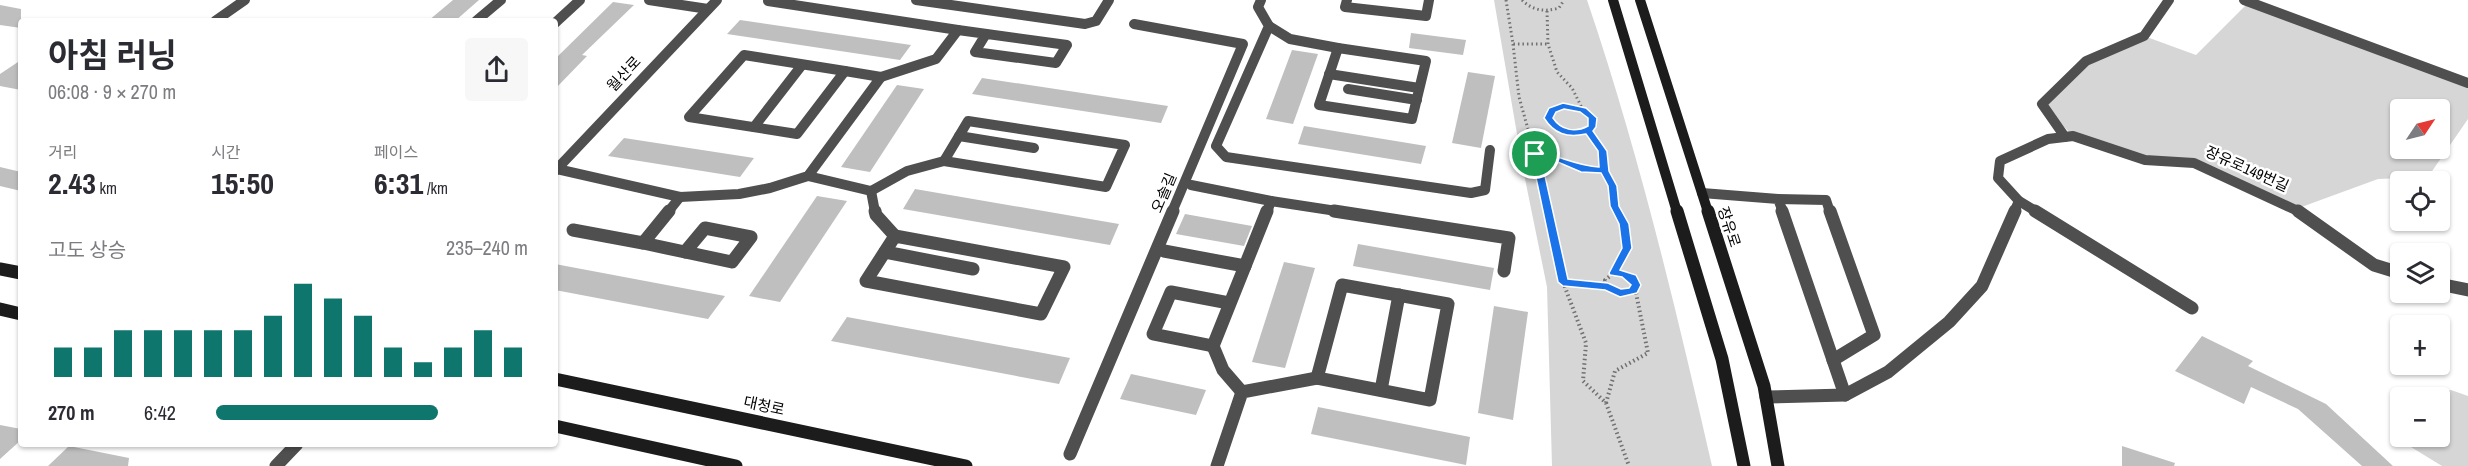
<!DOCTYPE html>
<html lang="ko">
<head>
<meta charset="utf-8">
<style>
  :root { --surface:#fff; --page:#f7f7f7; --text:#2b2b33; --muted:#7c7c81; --accent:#0f766e }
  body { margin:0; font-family:"Archivo Narrow","Noto Sans KR",sans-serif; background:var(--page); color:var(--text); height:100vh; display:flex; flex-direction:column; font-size:22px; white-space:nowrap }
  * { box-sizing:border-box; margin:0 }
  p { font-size:20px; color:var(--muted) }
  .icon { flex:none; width:33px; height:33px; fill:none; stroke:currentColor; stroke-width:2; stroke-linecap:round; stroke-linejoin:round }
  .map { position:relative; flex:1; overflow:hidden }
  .sheet { position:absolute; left:18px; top:18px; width:540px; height:429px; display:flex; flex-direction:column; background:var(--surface); border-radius:6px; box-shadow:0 2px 4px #0004 }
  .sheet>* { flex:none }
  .needle { width:39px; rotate:55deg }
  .buttons { position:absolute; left:2390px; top:99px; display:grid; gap:12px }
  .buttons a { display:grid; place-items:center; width:60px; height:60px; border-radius:6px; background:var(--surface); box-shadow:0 2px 4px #0004; font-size:30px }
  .pin { position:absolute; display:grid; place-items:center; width:51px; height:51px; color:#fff; margin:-26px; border:3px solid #fff; border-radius:50%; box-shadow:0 2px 6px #0007 }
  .round { display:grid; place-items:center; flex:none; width:63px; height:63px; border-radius:6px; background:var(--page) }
  .headline { display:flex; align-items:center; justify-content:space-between; height:102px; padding:0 30px }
  h1 { font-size:33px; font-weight:700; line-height:45px }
  .stats { display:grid; grid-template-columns:repeat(3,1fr); gap:9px; height:102px; padding:6px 30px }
  .stats div { display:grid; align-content:center }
  .stats b { font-size:30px; font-weight:700 }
  .stats small { font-size:16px; font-weight:400 }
  .stats p { font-size:16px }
  .chart { height:168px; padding:12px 30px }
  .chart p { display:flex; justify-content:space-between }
  .chart svg { width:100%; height:108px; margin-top:6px; stroke:var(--accent); stroke-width:6 }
  ul { padding:0 30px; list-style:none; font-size:20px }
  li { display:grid; grid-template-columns:96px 72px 1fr; align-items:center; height:45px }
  li i { height:15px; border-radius:8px; background:var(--accent) }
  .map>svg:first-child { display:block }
  .green { fill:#d6d6d6; fill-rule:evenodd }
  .building { fill:#bfbfbf }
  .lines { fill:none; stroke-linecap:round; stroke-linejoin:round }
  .path-far1 { stroke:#717171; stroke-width:3; stroke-dasharray:1.5 3; stroke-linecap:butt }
  .path { stroke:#717171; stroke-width:4; stroke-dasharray:1.5 3; stroke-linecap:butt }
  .service-far1 { stroke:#4f4f4f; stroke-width:10 }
  .service { stroke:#4f4f4f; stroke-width:13 }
  .minor-far1 { stroke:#4f4f4f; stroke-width:10 }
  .minor { stroke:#4f4f4f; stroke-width:13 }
  .tertiary-far1 { stroke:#4f4f4f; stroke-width:10 }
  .tertiary { stroke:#4f4f4f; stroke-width:13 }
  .secondary-far1 { stroke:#1c1c1c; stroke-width:10 }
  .secondary { stroke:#1c1c1c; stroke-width:13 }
  .route { fill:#1a73e8; stroke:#fff; stroke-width:1.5; fill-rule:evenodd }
  .labels { text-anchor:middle; stroke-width:5; stroke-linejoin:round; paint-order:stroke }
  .street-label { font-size:15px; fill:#000; stroke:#fff }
</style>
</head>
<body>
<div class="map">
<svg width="2468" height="466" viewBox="0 0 2468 466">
  <rect width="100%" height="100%" fill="#fff"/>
  <g class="green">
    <path d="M1494,0H1587C1639,153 1676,309 1712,466H1552L1547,287L1523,169Z"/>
    <path d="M2249,2L2468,83V119L2428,177L2378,179L2296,209L2194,163L2145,160L2073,136L2042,104L2086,61L2144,36L2196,55ZM2400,110H2439V148H2400Z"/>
    <path d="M2451,390L2468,396V466H2442L2411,447L2409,437L2439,436V398L2403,396Z"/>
  </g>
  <g class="building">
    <path d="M453,0H479L455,21H428Z"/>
    <path d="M613,2L634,5L582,55L587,56L555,89V59Z"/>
    <path d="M0,5L21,9V28L0,25Z"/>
    <path d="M740,20L911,45L900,60L727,34Z"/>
    <path d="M1411,33L1466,40L1463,55L1409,48Z"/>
    <path d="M1292,50L1318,54L1293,124L1266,119Z"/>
    <path d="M21,60V90L0,86V74Z"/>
    <path d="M1468,72L1495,76L1481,148L1452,143Z"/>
    <path d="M982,78L1168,106L1161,123L972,94Z"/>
    <path d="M897,85L924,89L870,172L841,167Z"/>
    <path d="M1304,126L1426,146L1421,164L1298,144Z"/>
    <path d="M624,138L754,158L740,177L608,156Z"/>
    <path d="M0,167L21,172V191L0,186Z"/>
    <path d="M915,189L1119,224L1110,245L903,209Z"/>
    <path d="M817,196L847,201L780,302L749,296Z"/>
    <path d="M1185,214L1252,226L1244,246L1176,234Z"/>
    <path d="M1358,244L1494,268L1490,290L1353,266Z"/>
    <path d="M1284,262L1315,268L1285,368L1252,362Z"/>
    <path d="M555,264L725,296L708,319L555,290Z"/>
    <path d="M1494,306L1528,312L1513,420L1478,413Z"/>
    <path d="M847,317L1070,358L1059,384L831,341Z"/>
    <path d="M2202,336L2253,361L2248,366L2326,404L2393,466H2362L2298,409L2251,387L2244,404L2175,371Z"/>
    <path d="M1131,374L1206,390L1196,415L1120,399Z"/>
    <path d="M1318,407L1470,437L1466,465L1311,434Z"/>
    <path d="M0,425L21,429V440L0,459Z"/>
    <path d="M69,446L129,458L128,466H48Z"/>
    <path d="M2122,446L2175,463L2174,466H2122Z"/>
  </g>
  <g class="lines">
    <g class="path-far1">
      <path d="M1506,0L1513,44H1548"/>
      <path d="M1522,0C1533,11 1545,12 1559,8L1564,0"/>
      <path d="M1547,11L1548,44L1557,72L1572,88L1583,110"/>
      <path d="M1513,44L1519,97L1535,154C1561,158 1577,169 1604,171L1603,151L1588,130"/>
      <path d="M1563,106C1576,106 1595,110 1592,127L1573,133L1554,126L1549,114Z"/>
      <path d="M1535,154L1548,212"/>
      <path d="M1604,171L1612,186L1618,212"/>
    </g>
    <g class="path">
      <path d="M1547,211L1563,282L1608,286"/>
      <path d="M1614,273C1627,248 1631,237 1617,211"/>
      <path d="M1614,273C1624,273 1632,275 1636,285L1633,291L1625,294L1610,289L1605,280Z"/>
      <path d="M1563,282L1586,343L1583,381L1606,403L1629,466"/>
      <path d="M1606,403L1615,371L1648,353L1635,288"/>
    </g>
    <g class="service-far1">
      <path d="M649,0L708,9"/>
      <path d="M1261,0L1258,7L1269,26L1216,146L1226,157L1471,193L1485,190L1490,150"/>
      <path d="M1347,0L1345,7L1426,16L1429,0"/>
      <path d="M2244,0L2468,83"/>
      <path d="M768,1L958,30L936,59L881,77"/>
      <path d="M215,21L245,0"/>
      <path d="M476,21L501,0"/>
      <path d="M555,23L580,0"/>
      <path d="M1269,26L1290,39L1338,48"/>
      <path d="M958,30L1067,45L1056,63L975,52L986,34"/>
      <path d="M1338,48L1426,61L1412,119L1319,105Z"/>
      <path d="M744,55L845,71L797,134L689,117Z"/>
      <path d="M1329,74L1419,88"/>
      <path d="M1348,89L1417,100"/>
      <path d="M968,121L1125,145L1106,187L944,161Z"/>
      <path d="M754,127L802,65"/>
      <path d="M959,136L1034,148"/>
      <path d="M2065,137L2042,104L2086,61L2144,36L2169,0"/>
      <path d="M557,169L680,197L739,194L770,188L808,176L881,77L845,71"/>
      <path d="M808,176L871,191L875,212"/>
      <path d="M1191,185L1271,201"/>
      <path d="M871,191L907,171L944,161"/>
      <path d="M1702,193L1778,199L1783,212"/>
      <path d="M1778,199L1826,200L1830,212"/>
      <path d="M668,212L680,197"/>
      <path d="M1267,212L1271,201L1343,212"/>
    </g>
    <g class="service">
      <path d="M875,211L876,215L895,236"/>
      <path d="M1334,211L1509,238L1504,271"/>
      <path d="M1782,211L1845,395"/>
      <path d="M1830,211L1874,335L1833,360"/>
      <path d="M705,228L751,237L732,262L685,252Z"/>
      <path d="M573,230L643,243L669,211"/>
      <path d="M895,236L1064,267L1041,314L866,281Z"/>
      <path d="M643,243L685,252"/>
      <path d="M1164,251L1245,266"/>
      <path d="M885,252L973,269"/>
      <path d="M1342,285L1448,304L1430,400L1317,378Z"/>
      <path d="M1213,346L1153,334L1171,292L1229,303"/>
      <path d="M1381,390L1399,295"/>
      <path d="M1242,392L1223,370L1213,346L1267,211"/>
      <path d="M1217,466L1242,392L1317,378"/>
    </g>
    <g class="minor-far1">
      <path d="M916,0L1085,24L1096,21L1109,0"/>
      <path d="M1134,24L1243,44L1172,212"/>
      <path d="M2014,212L2019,201"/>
      <path d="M2037,212L2019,201L1998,178L2000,161L2048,139L2073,136L2145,160L2194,163L2300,212"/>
    </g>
    <g class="minor">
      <path d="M2035,211L2192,308"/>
      <path d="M2298,211L2374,265L2400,273"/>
      <path d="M2439,284L2468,290"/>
      <path d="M1766,397L1845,395L1888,372L1949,322L1982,286L2015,211"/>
      <path d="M1070,454L1173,211"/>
    </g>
    <path class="tertiary-far1" d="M555,171L717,0"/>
    <path class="tertiary" d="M276,466L297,444"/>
    <g class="secondary-far1">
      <path d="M1613,0L1677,212"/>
      <path d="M1640,0L1708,212"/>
    </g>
    <g class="secondary">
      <path d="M1677,211L1722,359L1744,466"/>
      <path d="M1708,211L1764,386L1778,466"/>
      <path d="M0,269L21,273"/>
      <path d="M0,309L21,314"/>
      <path d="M555,379L966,466"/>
      <path d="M555,426L736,466"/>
    </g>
  </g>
  <path class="route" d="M1563,103L1586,108L1597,118L1596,127L1593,131L1607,151L1609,171L1617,186L1619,206L1629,224L1632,248L1620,270L1636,275L1641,285L1637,293L1620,297L1605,290L1563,286L1558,282L1531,154L1535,151C1558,155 1577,166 1599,167L1598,151L1586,134C1567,138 1554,134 1544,118L1549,108ZM1564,109L1580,112L1588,118V126C1575,133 1561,130 1553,118L1556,112ZM1541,158L1553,160L1581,172L1601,173L1608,186L1610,206L1619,224L1622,248L1609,273L1610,275L1622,277L1631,285L1629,288L1621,289L1608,283L1568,279Z"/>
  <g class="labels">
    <g class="street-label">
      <text transform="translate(624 74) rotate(-47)" y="5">월산로</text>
      <text transform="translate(2247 169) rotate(24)" y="5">장유로149번길</text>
      <text transform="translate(1164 193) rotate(-67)" y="5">오솔길</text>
      <text transform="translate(1729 227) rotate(72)" y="5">장유로</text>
      <text transform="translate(764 406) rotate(12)" y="5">대청로</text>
    </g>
  </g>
</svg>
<div class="buttons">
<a><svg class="needle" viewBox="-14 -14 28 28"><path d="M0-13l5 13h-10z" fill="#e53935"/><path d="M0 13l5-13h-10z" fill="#7c7c81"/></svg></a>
<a><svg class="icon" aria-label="locate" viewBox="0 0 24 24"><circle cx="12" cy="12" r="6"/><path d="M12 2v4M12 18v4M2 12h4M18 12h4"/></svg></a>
<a><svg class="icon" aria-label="layers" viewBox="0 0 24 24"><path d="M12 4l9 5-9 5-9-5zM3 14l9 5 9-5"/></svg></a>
<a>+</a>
<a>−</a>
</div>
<div class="pin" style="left:1535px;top:154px;background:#1e9e55"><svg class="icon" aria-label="arrive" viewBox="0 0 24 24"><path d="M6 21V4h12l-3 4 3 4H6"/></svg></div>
<section class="sheet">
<div class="headline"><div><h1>아침 러닝</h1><p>06:08 · 9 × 270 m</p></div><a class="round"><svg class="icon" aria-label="share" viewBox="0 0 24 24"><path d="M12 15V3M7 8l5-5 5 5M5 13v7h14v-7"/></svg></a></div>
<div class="stats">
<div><p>거리</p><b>2.43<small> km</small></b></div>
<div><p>시간</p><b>15:50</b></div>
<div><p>페이스</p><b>6:31<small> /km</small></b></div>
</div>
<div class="chart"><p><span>고도 상승</span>235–240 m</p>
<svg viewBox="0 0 160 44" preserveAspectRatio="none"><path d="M5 44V32M15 44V32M25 44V25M35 44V25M45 44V25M55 44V25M65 44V25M75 44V19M85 44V6M95 44V12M105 44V19M115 44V32M125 44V38M135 44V32M145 44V25M155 44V32"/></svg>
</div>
<ul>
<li><b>270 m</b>6:42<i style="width:71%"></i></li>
</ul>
</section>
</div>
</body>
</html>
